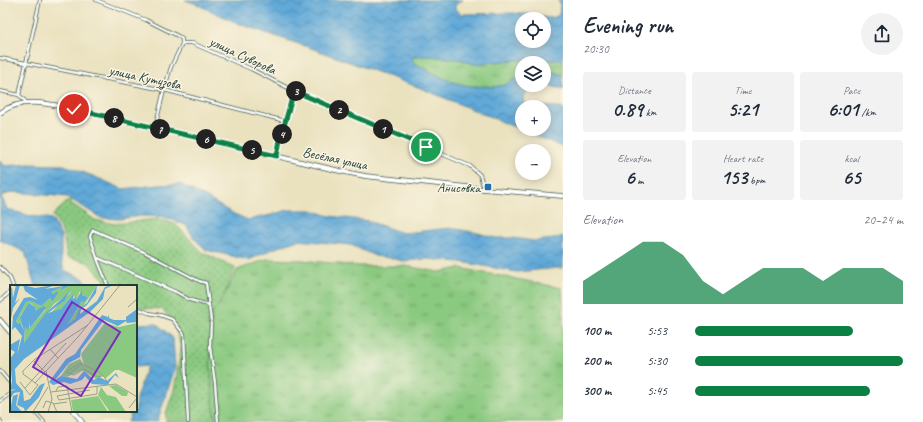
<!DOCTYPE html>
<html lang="en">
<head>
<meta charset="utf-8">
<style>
  :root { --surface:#fff; --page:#f2f2f3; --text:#1f2937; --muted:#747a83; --accent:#0b8043 }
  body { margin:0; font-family:Caveat,sans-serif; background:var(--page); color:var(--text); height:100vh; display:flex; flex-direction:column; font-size:15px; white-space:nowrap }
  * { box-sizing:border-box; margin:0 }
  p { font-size:13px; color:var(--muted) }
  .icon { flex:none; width:22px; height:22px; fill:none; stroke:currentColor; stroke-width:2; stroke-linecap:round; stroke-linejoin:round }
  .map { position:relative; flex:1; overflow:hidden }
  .side { display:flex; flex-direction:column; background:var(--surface); width:360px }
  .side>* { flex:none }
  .controls { position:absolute; left:515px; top:12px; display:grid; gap:8px }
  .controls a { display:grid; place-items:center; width:36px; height:36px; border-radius:50%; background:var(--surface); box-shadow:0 2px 10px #0003; font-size:20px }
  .pin { position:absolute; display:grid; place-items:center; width:34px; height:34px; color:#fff; margin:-17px; border:2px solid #fff; border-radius:50%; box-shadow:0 1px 4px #0007 }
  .km { position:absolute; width:20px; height:20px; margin:-10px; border-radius:50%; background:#222; color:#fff; font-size:11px; line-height:20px; text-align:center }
  .round { display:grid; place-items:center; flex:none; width:42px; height:42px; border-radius:21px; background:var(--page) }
  .summary { display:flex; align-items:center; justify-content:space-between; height:68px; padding:0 20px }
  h1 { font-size:22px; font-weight:800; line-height:30px }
  .metrics { display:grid; grid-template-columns:repeat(3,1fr); gap:6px; height:68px; padding:4px 20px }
  .metrics div { display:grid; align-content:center; border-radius:4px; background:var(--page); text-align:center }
  .metrics b { font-size:20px; font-weight:800 }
  .metrics small { font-size:11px; font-weight:400 }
  .metrics p { font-size:11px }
  .chart { height:112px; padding:8px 20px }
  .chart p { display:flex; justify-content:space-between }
  .chart svg { width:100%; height:72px; margin-top:4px; fill:var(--accent); opacity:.7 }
  ul { padding:0 20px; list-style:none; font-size:13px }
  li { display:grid; grid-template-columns:64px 48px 1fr; align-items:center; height:30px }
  li i { height:10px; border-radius:5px; background:var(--accent) }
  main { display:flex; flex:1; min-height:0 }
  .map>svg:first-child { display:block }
  .grass { fill:url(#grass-tufts); stroke:#54835a }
  .garden { fill:url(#garden-dots); stroke:#54835a }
  .water { fill:url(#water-waves); stroke:#407386; fill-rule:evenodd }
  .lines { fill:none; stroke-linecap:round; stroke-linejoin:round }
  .street-casing { stroke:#3d5649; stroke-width:4 }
  .secondary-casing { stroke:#3d5649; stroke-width:5.5 }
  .primary-casing { stroke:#3d5649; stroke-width:5.5 }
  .street { stroke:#fff; stroke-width:2.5 }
  .secondary { stroke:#fff; stroke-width:4 }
  .primary { stroke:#fff; stroke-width:4 }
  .route-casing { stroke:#fff; stroke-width:8 }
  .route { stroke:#0b8043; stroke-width:5 }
  .poi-dot { fill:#1f6fb2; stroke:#fcf5e5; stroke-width:1.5 }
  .labels { text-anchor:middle; stroke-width:3; stroke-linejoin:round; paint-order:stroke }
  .street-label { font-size:14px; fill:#1f3d34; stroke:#fcf5e5 }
  .poi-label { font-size:14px; fill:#1f3d34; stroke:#fcf5e5; text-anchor:end }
  .inset-road { fill:none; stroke:#99a087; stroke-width:1 }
  .view { fill:#7b2cbf; fill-opacity:0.15; stroke:#7b2cbf; stroke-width:2 }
  .inset-edge { fill:none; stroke:#1f3d34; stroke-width:2 }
</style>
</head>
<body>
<main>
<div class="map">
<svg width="563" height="422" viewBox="0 0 563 422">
  <defs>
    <pattern id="grass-tufts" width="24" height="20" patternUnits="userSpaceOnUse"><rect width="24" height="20" fill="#8ac980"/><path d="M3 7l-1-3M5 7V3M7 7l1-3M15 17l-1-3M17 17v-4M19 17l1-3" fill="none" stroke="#70a46a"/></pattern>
    <pattern id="garden-dots" width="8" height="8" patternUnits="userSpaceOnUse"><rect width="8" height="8" fill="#8ac980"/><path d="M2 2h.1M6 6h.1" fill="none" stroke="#70a46a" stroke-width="1.8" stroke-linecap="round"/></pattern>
    <pattern id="water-waves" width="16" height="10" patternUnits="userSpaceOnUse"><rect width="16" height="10" fill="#60a9d8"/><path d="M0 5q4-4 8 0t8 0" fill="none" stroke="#4f8bb0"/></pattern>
  </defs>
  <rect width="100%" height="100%" fill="#fcf5e5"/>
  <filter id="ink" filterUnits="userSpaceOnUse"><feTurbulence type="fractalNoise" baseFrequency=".025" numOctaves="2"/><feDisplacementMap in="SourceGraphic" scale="8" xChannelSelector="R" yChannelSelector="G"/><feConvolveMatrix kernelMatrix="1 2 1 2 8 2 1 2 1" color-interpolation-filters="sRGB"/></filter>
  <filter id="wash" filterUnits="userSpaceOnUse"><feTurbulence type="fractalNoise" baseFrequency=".012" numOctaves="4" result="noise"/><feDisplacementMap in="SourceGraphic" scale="16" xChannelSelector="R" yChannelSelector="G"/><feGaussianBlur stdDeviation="0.9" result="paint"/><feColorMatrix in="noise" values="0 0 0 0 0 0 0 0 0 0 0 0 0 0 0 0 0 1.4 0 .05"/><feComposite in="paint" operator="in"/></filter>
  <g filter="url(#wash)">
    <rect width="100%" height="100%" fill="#eae2bf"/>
    <g class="grass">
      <path d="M419,56H429L448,58L463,60L474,64L516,60H563V75L554,72H544V63H522V74L510,82L505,85L493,87L469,86L457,83L445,79L414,63L412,59L414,57Z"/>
      <path d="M267,259L302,260L359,266H405L439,272L460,268L562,288L563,304V422H215L210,366L211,316L223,298L237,270Z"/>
    </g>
    <path class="garden" d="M68,201L95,220L115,224L157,219L175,224L202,252L235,268L223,298L211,316L210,366L215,422H166V413L174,390L181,349L175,325L162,309L136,308V286H107L104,279L87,262L67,257L63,234L53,215Z"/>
    <g class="water">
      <path d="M185,0H463L459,1L455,6V9L462,14L510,13L528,14L548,18L555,17L559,15L560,4L558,0H563V60H516L474,64L463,60L448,58L429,56L414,57L412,59L414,63L445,79L457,83L469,86L493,87L505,85L510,82L522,74V85H544V72H554L563,75V89C555,87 536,83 529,89C526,92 524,97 523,100L524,103L536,106L556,107L563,109V147L418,87L308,47L242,25L194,3ZM522,19H544V41H522ZM522,107H544V129H522Z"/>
      <path d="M0,161L5,166L28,164L64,165L93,176L123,189L158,185L180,184L207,198L232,213L248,220L271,215L288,210H311L330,216L368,221L403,233L451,228L478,233L496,238H513L535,241L554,239L563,236V268H558L517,272L461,262L427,259L403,261L390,258L375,256L351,245L298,240L273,249L249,260L206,250L194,238L186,225L164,217L141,216L120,219L101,218L67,197L14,192L1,196L7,209L30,216L52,219L61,236V259L64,270L84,279L88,286H35L25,252L0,240Z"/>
      <path d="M156,323L173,338L175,368L157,422H128L132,411H136V398L147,366L136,367V324Z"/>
    </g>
  </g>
  <g filter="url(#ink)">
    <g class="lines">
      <g class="street-casing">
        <g id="street">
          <path d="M96,0L146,20L178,36L182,39V44"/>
          <path d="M182,44L184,43H192L251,69L294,91L470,166L480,175L484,189"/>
          <path d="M0,58L164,90L285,121"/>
          <path d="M0,91L19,95L26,102"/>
          <path d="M19,95L40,0"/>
          <path d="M155,128L164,90L171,67L182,44"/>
          <path d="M277,156L280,140L294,91"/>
          <path d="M98,258L176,292L190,300L209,305"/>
          <path d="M0,267L10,278L13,286"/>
          <path d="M108,286L98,261L90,236L93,230L144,252L199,281L206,283L211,321L210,347L215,383L218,422"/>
          <path d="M0,301L11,291"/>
          <path d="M136,308L149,313L160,315L172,319L184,334L188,422"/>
          <path d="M0,371L11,384"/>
          <path d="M0,401L11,393"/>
          <path d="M34,411L44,422"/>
          <path d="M0,420L1,422"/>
        </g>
      </g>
      <g class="secondary-casing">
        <g id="secondary">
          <path d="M0,320L11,333"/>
          <path d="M74,411L82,422"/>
        </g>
      </g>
      <g class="primary-casing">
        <path id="primary" d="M0,113C22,96 50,104 74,109L340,171L365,176L484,189L563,196"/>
      </g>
      <use href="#street" class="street"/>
      <use href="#secondary" class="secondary"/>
      <use href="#primary" class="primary"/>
    </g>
  </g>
  <g class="lines" filter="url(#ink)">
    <g class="route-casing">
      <path id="route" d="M74,109L277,156L280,140L294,91L426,147"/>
    </g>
    <use href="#route" class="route"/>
  </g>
  <rect class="poi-dot" x="484" y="183" width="8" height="8" rx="2"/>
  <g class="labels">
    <g class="street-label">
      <text transform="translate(243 55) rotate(25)" y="5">улица Суворова</text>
      <text transform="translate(145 77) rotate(12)" y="5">улица Кутузова</text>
      <text transform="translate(335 158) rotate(12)" y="5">Весёлая улица</text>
    </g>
    <g class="poi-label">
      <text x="480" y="192">Анисовка</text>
    </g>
  </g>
  <g transform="translate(10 285)">
    <rect width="127" height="127" fill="#eae2bf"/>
    <path d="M60,0H87L63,37L58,39L72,16L78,12L72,10L70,6L66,15L63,9L51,24L39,30L62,6L44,19L14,58L15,46L10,37L8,39L6,36L16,17L21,16L31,21L40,13L42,17L47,6L43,9L38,8L52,2L50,6ZM20,18L25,22V26L36,24L20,43V38L19,43L16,41L14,45L10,31ZM95,38L109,42L127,38V93L109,85H105L96,93L74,80L71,69ZM88,111L98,127H63L61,115Z" fill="#8ac980" fill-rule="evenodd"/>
    <path d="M70,74L74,80L93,91L86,94L72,85L57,92L51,91L59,79ZM106,100L118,107L117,111H112L99,101ZM91,102L97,110L106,112L116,127H100L88,110Z" fill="#8ac980"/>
    <path d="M6,0H10L5,18L10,13L3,23L0,39V5L2,2L3,13ZM13,0L25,3L45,0L35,4L60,0L50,6L52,2L41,7L43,9L47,6L48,8L42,17L40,13L31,21L21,16L16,17L6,36L8,39L10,37L14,46L10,32L19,18L25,22V26L34,21L36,23L20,43V38L18,45L15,42L14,58L35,29L60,6L54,16L38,28L51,24L64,8L63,14L66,12V15L72,5V10L78,12L74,17L72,16L58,39L65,34L69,24L77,18L87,0L86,8L77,20L71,24L70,29L87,16L95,2L103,0L95,4L93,14L80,27L14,74L5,84L6,98L13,106L14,116L20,114L30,100L35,98L29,112L15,127L14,123L7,120L10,107L4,108L0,114L1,106L6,104L0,105L2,96L0,74L5,67L0,64V60L10,54L7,70L12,51L5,42L2,45L3,31L14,13L20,12L28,15L15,6ZM127,24V37L117,38L116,36L108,41L94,35L71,65L70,72L59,78L45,95L51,91L67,94L74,86L84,95L89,92L97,96L106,88L109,93L105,90L97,100L82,99L75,91L72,95L60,99L54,97L43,100L39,97L56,74L65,69L92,30L98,32L99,30V33L104,35H116V32ZM8,109L6,120L12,127H1L0,124V117L1,121L3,111Z" fill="#60a9d8"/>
    <path class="inset-road" d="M118,22L127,14M40,64L48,73M24,76L35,87M59,89L72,79M92,91L88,92L74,84L64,90L56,87L70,78L90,88L95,93L99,100M10,97L20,110L28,100L13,89V86L25,74L78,40M25,98L36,86M15,103L56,58M46,106L48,102L57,101L62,127M41,107L106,99L127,112M47,111L49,115L87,109V102M47,111L80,105M43,119L57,117M33,123L36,116L43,118L47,127M119,123L127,113M23,127L38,102M38,127L42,114L36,86L68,52L110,0"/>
    <path class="view" d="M62,17L110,47L71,111L23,82Z"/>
    <rect width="127" height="127" class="inset-edge"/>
  </g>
</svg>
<div class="controls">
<a><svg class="icon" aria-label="locate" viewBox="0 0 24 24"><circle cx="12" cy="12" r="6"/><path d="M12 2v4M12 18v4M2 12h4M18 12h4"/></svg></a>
<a><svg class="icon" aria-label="layers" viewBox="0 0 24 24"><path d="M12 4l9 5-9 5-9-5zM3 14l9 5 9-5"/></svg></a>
<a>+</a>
<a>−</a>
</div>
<div class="pin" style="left:426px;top:147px;background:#1e9e55"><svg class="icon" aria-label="arrive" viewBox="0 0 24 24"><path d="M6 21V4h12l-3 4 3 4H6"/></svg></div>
<div class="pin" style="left:74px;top:109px;background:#d93025"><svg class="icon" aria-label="check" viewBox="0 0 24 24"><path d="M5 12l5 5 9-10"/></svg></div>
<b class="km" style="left:383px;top:129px">1</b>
<b class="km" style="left:339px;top:110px">2</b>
<b class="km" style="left:296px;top:91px">3</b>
<b class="km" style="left:282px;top:134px">4</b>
<b class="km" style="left:252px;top:150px">5</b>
<b class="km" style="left:206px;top:139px">6</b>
<b class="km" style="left:160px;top:129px">7</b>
<b class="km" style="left:114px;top:118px">8</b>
</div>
<section class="side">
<div class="summary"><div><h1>Evening run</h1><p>20:30</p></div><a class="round"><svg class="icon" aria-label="share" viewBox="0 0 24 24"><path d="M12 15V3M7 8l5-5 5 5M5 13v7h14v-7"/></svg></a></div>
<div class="metrics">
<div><p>Distance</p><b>0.89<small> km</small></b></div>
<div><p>Time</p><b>5:21</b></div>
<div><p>Pace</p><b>6:01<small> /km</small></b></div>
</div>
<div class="metrics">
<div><p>Elevation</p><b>6<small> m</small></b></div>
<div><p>Heart rate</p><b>153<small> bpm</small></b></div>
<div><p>kcal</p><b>65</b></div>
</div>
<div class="chart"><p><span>Elevation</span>20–24 m</p>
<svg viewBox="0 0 160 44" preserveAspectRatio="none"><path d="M0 44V30L10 22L20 14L30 6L40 6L50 14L60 30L70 38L80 30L90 22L100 22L110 22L120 30L130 22L140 22L150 22L160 30V44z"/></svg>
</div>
<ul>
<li><b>100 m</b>5:53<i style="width:76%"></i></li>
<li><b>200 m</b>5:30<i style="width:100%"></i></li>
<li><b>300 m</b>5:45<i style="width:84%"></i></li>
</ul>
</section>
</main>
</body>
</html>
